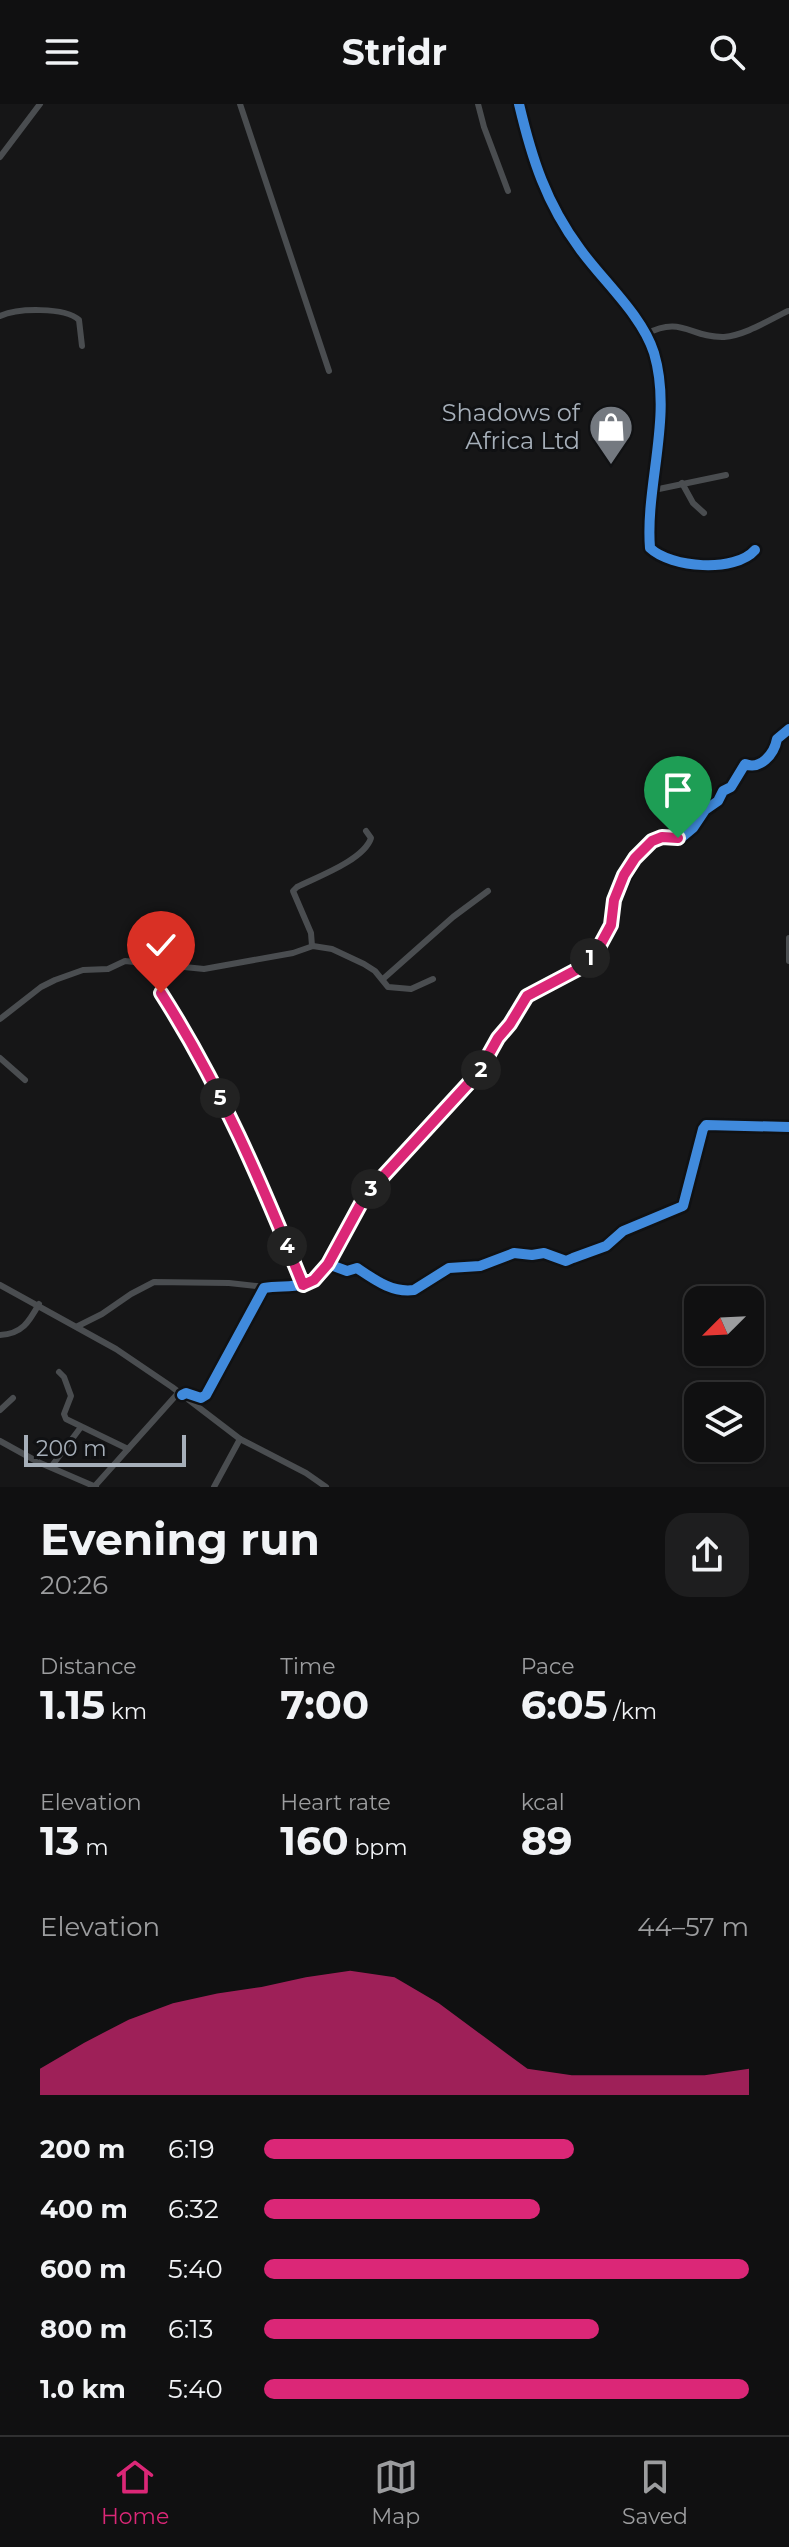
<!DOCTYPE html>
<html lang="en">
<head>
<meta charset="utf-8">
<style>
  :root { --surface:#101011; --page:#1e1e1f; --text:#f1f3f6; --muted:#9c9d9f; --line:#303031; --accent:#db2777 }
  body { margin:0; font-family:Montserrat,sans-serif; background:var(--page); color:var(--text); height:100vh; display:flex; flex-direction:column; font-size:30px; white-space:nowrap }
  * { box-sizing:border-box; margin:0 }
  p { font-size:26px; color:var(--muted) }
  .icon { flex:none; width:44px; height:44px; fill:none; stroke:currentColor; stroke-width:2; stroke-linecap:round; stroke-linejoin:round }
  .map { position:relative; height:1383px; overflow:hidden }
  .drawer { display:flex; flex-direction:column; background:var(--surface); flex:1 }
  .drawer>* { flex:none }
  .needle { width:52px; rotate:246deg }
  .buttons { position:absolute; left:684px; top:1182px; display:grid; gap:16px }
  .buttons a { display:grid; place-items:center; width:80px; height:80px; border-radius:16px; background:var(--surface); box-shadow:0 2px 6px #0004,0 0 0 2px var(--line); font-size:40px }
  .scale { position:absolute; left:24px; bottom:20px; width:162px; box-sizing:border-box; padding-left:8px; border:4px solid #a6afb9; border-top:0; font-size:22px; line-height:28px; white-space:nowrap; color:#a6afb9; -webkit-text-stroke:6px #101113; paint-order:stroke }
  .pin { position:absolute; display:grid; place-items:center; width:68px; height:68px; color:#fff; margin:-82px -34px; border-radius:50% 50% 50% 0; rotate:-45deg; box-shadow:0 0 8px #0007 }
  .pin .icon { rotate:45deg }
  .km { position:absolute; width:40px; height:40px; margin:-20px; border-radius:50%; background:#222; color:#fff; font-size:22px; line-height:40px; text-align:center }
  .round { display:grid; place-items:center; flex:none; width:84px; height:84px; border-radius:24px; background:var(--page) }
  .headline { display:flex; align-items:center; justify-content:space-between; height:136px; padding:0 40px }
  h1 { font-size:44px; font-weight:700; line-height:60px }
  .metrics { display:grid; grid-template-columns:repeat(3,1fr); gap:12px; height:136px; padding:8px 40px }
  .metrics div { display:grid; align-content:center }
  .metrics b { font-size:40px; font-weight:700 }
  .metrics small { font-size:22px; font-weight:400 }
  .metrics p { font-size:22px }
  .chart { height:224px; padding:16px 40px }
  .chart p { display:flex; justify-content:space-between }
  .chart svg { width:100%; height:144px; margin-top:8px; fill:var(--accent); opacity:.7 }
  ul { padding:0 40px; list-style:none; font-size:26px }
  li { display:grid; grid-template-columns:128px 96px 1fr; align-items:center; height:60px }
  li i { height:20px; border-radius:10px; background:var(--accent) }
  header { display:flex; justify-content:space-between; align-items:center; height:104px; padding:0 40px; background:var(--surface); font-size:36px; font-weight:700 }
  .menu { display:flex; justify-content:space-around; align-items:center; height:112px; border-top:2px solid var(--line); background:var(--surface); font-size:22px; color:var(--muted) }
  .menu a { display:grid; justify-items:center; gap:4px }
  .menu .on { color:var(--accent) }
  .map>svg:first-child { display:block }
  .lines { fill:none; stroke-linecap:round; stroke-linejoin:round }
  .street { stroke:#4a4d50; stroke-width:6 }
  .cycleway-casing { stroke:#101113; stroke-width:15 }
  .cycleway { stroke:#408adc; stroke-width:10 }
  .route-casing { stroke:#fff; stroke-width:16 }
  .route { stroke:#db2777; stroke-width:10 }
  .labels { text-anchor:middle; stroke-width:6; stroke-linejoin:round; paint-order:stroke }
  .poi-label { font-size:24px; fill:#a6afb9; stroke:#101113; text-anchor:end }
</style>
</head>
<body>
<header><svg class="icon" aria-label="menu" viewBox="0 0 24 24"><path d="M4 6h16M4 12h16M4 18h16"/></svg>Stridr<svg class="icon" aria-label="search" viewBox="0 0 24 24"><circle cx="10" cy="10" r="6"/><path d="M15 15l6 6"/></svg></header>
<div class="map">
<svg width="789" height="1383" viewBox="0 0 789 1383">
  <rect width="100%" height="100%" fill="#161617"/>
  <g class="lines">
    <g class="street">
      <path d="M240,0L329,267"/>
      <path d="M478,0L484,23L508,87"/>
      <path d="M519,0C532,55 546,99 580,145C603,177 642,211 654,249C673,313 645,382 650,444C671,464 735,469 755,446"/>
      <path d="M0,53L40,0"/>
      <path d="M0,212C17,204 65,203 79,216L82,242"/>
      <path d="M646,230C682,211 690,234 724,233C746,231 769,216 788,207"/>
      <path d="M682,379L693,399L704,409"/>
      <path d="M654,386L726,371"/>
      <path d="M789,834V857"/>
      <path d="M312,842L311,829L293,787L297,783C317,773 364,756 371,734L366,727"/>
      <path d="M147,860C162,891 182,919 199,950C240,1024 272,1103 303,1181"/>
      <path d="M383,875L453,813L488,787"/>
      <path d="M0,915L41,883L55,876L83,866L108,865L125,857L204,865L293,849L313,842L332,845L364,860L375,867L388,883L411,885L433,875"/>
      <path d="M0,954L25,976"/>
      <path d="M328,1160L347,1167L357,1164C375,1176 392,1189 414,1186L449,1164L480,1162L514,1149L532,1151L544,1149L566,1157L573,1154L606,1142L623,1127L683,1102L703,1025L706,1021L789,1023"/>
      <path d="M0,1181L116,1245L172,1283L240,1335L306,1369L326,1383"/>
      <path d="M78,1222L102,1210L131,1190L154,1178L229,1179L266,1183"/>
      <path d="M0,1231C22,1230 29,1218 39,1200"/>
      <path d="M59,1268L64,1273L71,1292L64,1310L66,1315L128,1345"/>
      <path d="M182,1291L186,1289L201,1294L206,1291L264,1184C284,1180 303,1187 320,1171L365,1092L425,1025L466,985L485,961L498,934L510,920L527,892L580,864L598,845L611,821L614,796L635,754L652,737L662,733L681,734L693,724L705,706L718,697L723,687L731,683L745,660C760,666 774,651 777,635L789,625"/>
      <path d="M0,1306L13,1294"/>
      <path d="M0,1337L38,1358L96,1383"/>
      <path d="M51,1363L81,1323"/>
      <path d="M94,1383L179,1288"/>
      <path d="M214,1383L240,1335"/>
    </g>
    <g class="cycleway-casing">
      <g id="cycleway">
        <path d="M519,0C532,55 546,99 580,145C603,177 642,211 654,249C673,313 645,382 650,444C671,464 735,469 755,446"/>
        <path d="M328,1160L347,1167L357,1164C375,1176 392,1189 414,1186L449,1164L480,1162L514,1149L532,1151L544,1149L566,1157L573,1154L606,1142L623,1127L683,1102L703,1025L706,1021L789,1023"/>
        <path d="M182,1291L186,1289L201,1294L206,1291L264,1184C284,1180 303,1187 320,1171L365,1092L425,1025L466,985L485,961L498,934L510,920L527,892L580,864L598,845L611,821L614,796L635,754L652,737L662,733L681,734L693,724L705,706L718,697L723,687L731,683L745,660C760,666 774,651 777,635L789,625"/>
      </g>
    </g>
    <use href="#cycleway" class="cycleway"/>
  </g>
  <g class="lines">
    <g class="route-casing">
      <path id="route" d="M161,889C220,981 262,1080 303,1181L314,1176L328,1160L365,1092L479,968L498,934L510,920L527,892L580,864L598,845L611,821L614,796L624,771L635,754L652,737L662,733L678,734"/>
    </g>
    <use href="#route" class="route"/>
  </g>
  <defs>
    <g id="shop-pin" transform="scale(2.3)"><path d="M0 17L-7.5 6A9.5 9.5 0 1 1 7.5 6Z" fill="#747980" stroke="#101113"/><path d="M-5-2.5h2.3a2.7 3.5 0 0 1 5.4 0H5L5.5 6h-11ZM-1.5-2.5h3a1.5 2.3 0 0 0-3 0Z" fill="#fff"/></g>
  </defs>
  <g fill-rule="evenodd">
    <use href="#shop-pin" x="611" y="323"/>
  </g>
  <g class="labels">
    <g class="poi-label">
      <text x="580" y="317">Shadows of<tspan x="580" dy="28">Africa Ltd</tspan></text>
    </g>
  </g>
</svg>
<div class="buttons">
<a><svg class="needle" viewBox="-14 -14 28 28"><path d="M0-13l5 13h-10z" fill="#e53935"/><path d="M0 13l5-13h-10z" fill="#9c9d9f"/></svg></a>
<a><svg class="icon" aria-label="layers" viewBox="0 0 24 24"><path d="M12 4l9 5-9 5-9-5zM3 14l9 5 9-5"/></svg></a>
</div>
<div class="scale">200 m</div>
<div class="pin" style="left:678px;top:734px;background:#1e9e55"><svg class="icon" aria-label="arrive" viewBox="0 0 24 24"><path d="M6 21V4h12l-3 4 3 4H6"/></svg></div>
<div class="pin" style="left:161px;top:889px;background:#d93025"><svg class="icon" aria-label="check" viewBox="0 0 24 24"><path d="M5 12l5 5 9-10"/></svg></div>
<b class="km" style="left:590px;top:854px">1</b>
<b class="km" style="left:481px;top:966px">2</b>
<b class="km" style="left:371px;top:1085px">3</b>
<b class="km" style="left:287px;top:1142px">4</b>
<b class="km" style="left:220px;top:994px">5</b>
</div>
<section class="drawer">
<div class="headline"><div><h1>Evening run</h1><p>20:26</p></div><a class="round"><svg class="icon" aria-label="share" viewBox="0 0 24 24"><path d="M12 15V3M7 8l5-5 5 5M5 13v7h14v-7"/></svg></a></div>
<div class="metrics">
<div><p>Distance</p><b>1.15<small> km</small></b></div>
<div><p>Time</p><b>7:00</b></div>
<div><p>Pace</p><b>6:05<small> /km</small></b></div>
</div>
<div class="metrics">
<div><p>Elevation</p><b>13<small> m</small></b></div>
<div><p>Heart rate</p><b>160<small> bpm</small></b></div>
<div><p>kcal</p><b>89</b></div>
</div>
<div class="chart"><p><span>Elevation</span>44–57 m</p>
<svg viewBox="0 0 160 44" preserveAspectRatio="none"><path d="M0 44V36L10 28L20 21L30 16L40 13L50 11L60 8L70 6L80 8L90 16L100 26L110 36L120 38L130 38L140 38L150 38L160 36V44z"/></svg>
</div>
<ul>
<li><b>200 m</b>6:19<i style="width:64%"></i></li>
<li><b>400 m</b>6:32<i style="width:57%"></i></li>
<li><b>600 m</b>5:40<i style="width:100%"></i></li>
<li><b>800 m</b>6:13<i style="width:69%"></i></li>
<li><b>1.0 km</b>5:40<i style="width:100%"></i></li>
</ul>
</section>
<nav class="menu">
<a class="on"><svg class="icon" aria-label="home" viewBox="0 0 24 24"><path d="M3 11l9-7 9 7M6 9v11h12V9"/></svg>Home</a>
<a><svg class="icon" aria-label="map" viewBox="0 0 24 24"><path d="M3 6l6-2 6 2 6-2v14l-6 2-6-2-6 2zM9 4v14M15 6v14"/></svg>Map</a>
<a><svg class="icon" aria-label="saved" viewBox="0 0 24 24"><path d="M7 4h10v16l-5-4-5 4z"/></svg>Saved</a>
</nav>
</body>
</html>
